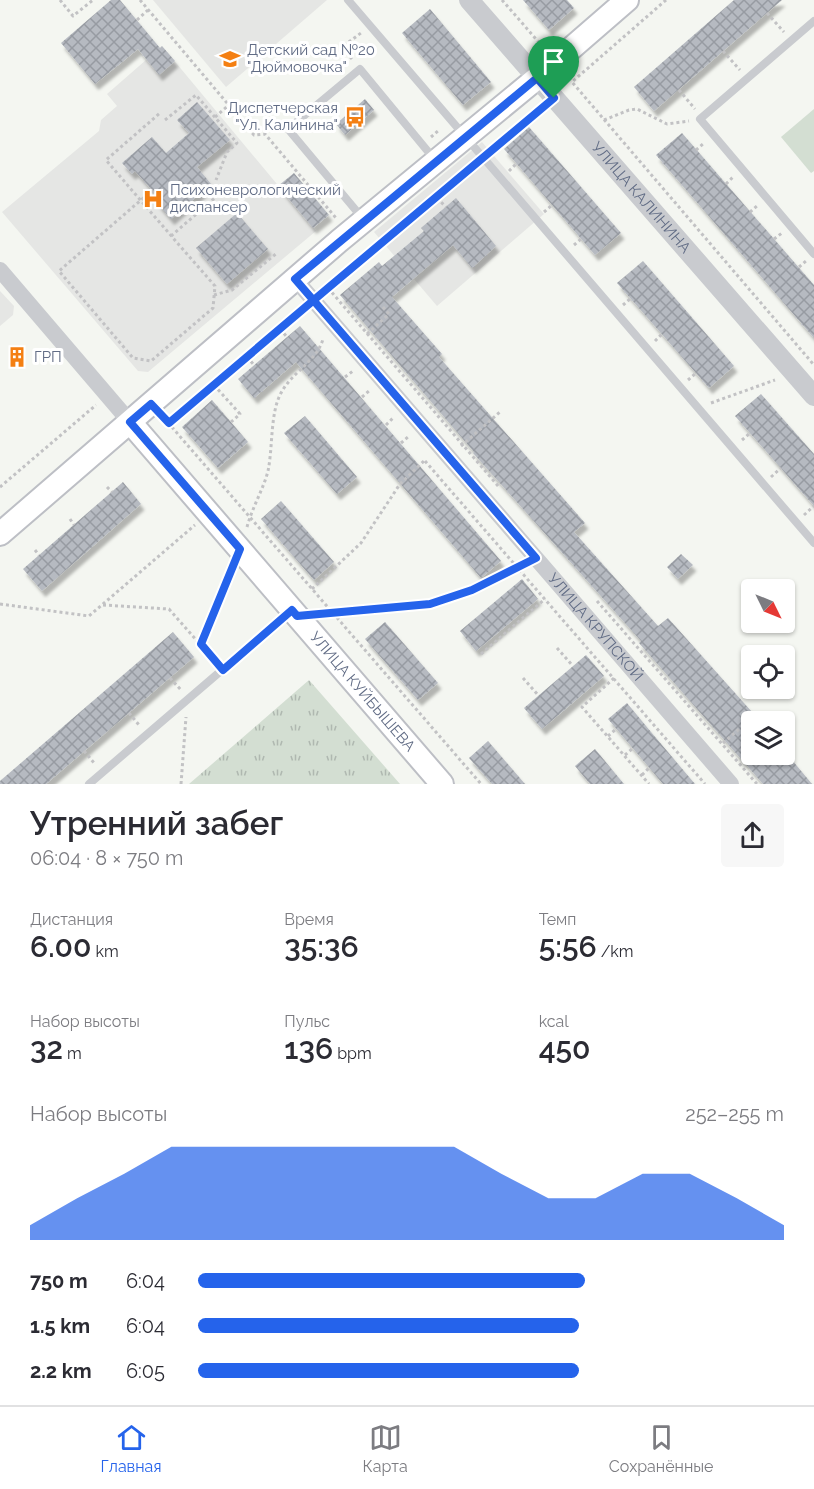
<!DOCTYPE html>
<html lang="ru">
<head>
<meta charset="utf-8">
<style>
  :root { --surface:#fff; --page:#f7f7f7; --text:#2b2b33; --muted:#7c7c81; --line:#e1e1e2; --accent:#2563eb }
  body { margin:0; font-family:Raleway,sans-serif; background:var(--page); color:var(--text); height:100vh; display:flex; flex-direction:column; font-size:22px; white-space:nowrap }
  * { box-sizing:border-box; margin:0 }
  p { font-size:20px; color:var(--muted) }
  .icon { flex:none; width:33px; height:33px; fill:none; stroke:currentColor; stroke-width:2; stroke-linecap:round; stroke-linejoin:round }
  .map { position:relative; height:784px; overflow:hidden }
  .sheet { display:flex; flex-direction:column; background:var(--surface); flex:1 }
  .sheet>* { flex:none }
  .needle { width:39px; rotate:133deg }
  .tools { position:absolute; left:741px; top:579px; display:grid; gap:12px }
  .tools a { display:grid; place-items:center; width:54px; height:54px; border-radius:6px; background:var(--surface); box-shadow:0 2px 4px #0004; font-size:30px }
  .pin { position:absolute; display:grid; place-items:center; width:51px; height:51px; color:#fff; margin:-62px -26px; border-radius:50% 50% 50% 0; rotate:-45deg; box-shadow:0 0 6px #0007 }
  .pin .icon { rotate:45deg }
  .round { display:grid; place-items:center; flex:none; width:63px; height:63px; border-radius:6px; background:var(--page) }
  .head { display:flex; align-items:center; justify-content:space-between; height:102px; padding:0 30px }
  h1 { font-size:33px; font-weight:600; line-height:45px }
  .figures { display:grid; grid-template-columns:repeat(3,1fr); gap:9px; height:102px; padding:6px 30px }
  .figures div { display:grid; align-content:center }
  .figures b { font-size:30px; font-weight:600 }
  .figures small { font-size:16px; font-weight:400 }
  .figures p { font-size:16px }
  .chart { height:168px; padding:12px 30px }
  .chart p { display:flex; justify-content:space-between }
  .chart svg { width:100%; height:108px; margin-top:6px; fill:var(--accent); opacity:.7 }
  ul { padding:0 30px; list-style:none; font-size:20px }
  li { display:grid; grid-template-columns:96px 72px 1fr; align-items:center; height:45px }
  li i { height:15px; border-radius:8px; background:var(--accent) }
  .tab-bar { display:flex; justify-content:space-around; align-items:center; height:84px; border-top:2px solid var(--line); background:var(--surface); font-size:16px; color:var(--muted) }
  .tab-bar a { display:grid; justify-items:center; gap:3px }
  .tab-bar .active { color:var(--accent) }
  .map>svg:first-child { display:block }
  .built { fill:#e5e6e4 }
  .grass { fill:url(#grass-tufts) }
  .garden { fill:#d3ded2 }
  .building { fill:url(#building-cross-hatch); filter:url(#shadow) }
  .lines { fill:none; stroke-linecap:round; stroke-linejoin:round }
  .secondary-casing { stroke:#bdbfc5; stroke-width:26 }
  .path { stroke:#c2c2c4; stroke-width:3; stroke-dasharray:3 3; stroke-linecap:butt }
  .service { stroke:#c9cbcf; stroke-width:8 }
  .minor { stroke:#c9cbcf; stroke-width:16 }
  .tertiary { stroke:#c9cbcf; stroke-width:20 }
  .secondary { stroke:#fff; stroke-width:22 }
  .route-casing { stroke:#fff; stroke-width:12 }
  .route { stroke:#2563eb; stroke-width:8 }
  .labels { text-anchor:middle; stroke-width:6; stroke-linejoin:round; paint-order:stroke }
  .poi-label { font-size:15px; fill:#616c85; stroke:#fff; text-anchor:start }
  .street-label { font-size:15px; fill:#616c85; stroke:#fff }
</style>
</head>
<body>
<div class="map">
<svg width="814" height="784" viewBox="0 0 814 784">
  <defs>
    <pattern id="grass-tufts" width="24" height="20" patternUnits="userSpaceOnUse" patternTransform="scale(1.5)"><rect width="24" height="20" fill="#d3ded2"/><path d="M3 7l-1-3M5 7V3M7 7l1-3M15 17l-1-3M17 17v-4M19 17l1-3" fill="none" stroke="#afb8b0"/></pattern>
    <pattern id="building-cross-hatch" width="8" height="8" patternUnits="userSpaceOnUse" patternTransform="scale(1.5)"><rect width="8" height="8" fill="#b6bac1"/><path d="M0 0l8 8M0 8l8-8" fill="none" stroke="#979ba2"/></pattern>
    <filter id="shadow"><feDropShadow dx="3.5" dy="6" stdDeviation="1.5" flood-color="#0004"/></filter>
  </defs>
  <rect width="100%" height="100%" fill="#f4f6f1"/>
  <g class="built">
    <path d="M153,0H327L226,87Z"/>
    <path d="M162,46L316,231L148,372L138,371L2,212L99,131L101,120L117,106L107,94Z"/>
    <path d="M482,142L544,214L437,306L374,232Z"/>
    <path d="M0,291L14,306L13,315L0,326Z"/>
  </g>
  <path class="grass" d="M309,680L400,784H189Z"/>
  <path class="garden" d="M814,109V171L811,173L781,137Z"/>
  <g class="building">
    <path d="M111,0H120L160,48L162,46L175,61L159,75L138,49L95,84L61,43Z"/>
    <path d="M523,0H567L574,8L549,30Z"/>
    <path d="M734,0H782L654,111L634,87Z"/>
    <path d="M430,9L491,82L463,105L402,33Z"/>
    <path d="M365,99L374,110L345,135L336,124Z"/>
    <path d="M197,102L230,140L197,167L211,184L171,219L157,203L161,200L135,171L132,174L122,163L152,137L166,153L189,133L177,120Z"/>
    <path d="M529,127L621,233L595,255L504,149Z"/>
    <path d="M682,133L814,285V338L656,155Z"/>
    <path d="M294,173L329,215L313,228L278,186Z"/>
    <path d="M456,198L496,246L472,268L453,245L392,297L442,354L439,357L585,523L574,532L658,626L668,618L752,712V754H787L812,784H763L639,643L641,641L473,453L474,452L340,295L379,262L382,266L424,231L421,228Z"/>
    <path d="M237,213L268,249L227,284L196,248Z"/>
    <path d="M643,261L734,366L709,388L617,283Z"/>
    <path d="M300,326L501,561L481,578L296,362L254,398L238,379Z"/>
    <path d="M761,394L814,454V506L735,416Z"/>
    <path d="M212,400L248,442L218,468L182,427Z"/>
    <path d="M305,416L357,477L337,494L284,433Z"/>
    <path d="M123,482L141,504L42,591L23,569Z"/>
    <path d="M281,501L334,562L314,580L261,519Z"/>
    <path d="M681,554L693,565L678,579L667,567Z"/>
    <path d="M522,579L538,599L476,651L460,631Z"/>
    <path d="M385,622L438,683L418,700L365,639Z"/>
    <path d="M173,632L194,657L46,784H0V781Z"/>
    <path d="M586,655L604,676L542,729L524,708Z"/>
    <path d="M627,703L651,732L695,784H663L608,719Z"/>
    <path d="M488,741L525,784H492L469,758Z"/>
    <path d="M595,749L624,784H590L575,766Z"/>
  </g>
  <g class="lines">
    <g class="secondary-casing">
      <g id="secondary">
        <path id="s3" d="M130,422L442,784"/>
        <path d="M0,534L339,241L537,78L627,0"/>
      </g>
    </g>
    <g class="path">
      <path d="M60,0L73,16L93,0"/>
      <path d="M140,0L254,135L265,134L336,218"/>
      <path d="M502,0L543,47"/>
      <path d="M666,0L572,82L814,365"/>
      <path d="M767,13L784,32"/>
      <path d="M137,20L148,10"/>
      <path d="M723,51L740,70"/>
      <path d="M352,59L342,47L361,33"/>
      <path d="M679,90L695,109"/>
      <path d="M215,117L229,105"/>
      <path d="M165,120L196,95L237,143L227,152L216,180"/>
      <path d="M604,120L629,110L637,109L667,124L689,121"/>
      <path d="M431,137L439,130"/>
      <path d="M696,150L704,143"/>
      <path d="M491,151L541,109"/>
      <path d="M509,171L516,164"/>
      <path d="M726,184L733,177"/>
      <path d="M153,190L141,200L59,271L133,358L151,361L213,308L215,286C178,244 142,202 106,160L160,113"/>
      <path d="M437,198L446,207"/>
      <path d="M544,212L552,205"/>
      <path d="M750,212L758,205"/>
      <path d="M171,236L224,190"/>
      <path d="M774,239L782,233"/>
      <path d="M574,245L581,239"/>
      <path d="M799,267L806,261"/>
      <path d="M328,288L499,487"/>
      <path d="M328,288L475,165"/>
      <path d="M214,295L232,290L277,253"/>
      <path d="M623,305L631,298"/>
      <path d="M280,329L287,337"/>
      <path d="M367,334L389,314L382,306"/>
      <path d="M655,341L662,334"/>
      <path d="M247,357L254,365"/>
      <path d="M345,377L353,371"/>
      <path d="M688,380L696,373"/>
      <path d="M214,385L240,414L231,422"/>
      <path d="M362,397L370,390"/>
      <path d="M711,403L775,380"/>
      <path d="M164,418L481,784"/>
      <path d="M169,424L302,310"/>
      <path d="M386,425L393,418"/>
      <path d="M742,440L750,433"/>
      <path d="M401,443L409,436"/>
      <path d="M461,446L500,412"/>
      <path d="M425,461L705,784"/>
      <path d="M771,477L781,468"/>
      <path d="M0,487L96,405"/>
      <path d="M107,487L112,492"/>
      <path d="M804,515L814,506"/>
      <path d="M70,519L74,525"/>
      <path d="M247,527C252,508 263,490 268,471C273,447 270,413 281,393C292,372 317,361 323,339"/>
      <path d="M35,550L39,555"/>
      <path d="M312,589L361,543L400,484L425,460"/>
      <path d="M597,601L757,784"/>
      <path d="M0,604L89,616L195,525"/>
      <path d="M103,605L169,609L214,660"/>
      <path d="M320,614L430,604L472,590L518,567"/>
      <path d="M201,644L231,570"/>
      <path d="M557,648L573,666"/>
      <path d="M481,654L545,599"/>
      <path d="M170,678L181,690"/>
      <path d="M523,678L539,696"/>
      <path d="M614,678L582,707L649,784"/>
      <path d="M129,713L139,725"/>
      <path d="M608,736L616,729"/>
      <path d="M723,743L759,712"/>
      <path d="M84,751L95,764"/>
      <path d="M625,755L633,748"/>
      <path d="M642,775L649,768"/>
      <path d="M181,784L186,717"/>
    </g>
    <g class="service">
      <path d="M348,0L814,543"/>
      <path d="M814,21L700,119L814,254"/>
      <path d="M364,220L288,129L360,69L435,160"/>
      <path d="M89,784L292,610"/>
    </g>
    <g class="minor">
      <path d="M0,270L130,422"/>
      <path id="s1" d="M295,279L731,784"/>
    </g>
    <path class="tertiary" id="s2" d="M469,0L814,396"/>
    <use href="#secondary" class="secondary"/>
  </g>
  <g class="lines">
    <g class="route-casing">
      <path id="route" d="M554,98L328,288C275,333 222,378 169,423L151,404L130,422L240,549L201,644L223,670L292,610L297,616L430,604L472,590L536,558L327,316L295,279L537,78L554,98"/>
    </g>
    <use href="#route" class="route"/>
  </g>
  <defs>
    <g id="school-bare" transform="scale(1.62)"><path d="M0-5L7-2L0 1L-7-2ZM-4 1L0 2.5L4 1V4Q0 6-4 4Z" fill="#f47f12" stroke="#fff" stroke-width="2.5" paint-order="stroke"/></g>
    <g id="bus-bare" transform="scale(1.62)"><path d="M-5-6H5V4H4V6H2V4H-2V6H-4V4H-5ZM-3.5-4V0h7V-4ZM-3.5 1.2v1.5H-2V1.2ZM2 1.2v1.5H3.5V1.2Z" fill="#f47f12" stroke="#fff" stroke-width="2.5" paint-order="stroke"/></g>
    <g id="hospital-bare" transform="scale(1.62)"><path d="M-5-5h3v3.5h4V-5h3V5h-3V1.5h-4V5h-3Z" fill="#f47f12" stroke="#fff" stroke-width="2.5" paint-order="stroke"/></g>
    <g id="building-bare" transform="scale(1.62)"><path d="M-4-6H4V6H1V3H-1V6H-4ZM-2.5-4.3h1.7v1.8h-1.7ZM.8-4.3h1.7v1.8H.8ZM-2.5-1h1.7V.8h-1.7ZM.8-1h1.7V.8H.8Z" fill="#f47f12" stroke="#fff" stroke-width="2.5" paint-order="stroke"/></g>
  </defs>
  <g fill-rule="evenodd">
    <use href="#school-bare" x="230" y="59"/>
    <use href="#bus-bare" x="355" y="117"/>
    <use href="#hospital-bare" x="153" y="199"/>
    <use href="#building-bare" x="17" y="357"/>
  </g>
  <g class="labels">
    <g class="poi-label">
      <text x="247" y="55">Детский сад №20<tspan x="247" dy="17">"Дюймовочка"</tspan></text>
      <text x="338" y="113" text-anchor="end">Диспетчерская<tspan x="338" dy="17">"Ул. Калинина"</tspan></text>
      <text x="170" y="195">Психоневрологический<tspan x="170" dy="17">диспансер</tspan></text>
      <text x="34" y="362">ГРП</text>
    </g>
    <g class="street-label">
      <text dy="5" stroke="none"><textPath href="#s2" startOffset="262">УЛИЦА КАЛИНИНА</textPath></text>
      <text dy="5" stroke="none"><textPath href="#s1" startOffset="460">УЛИЦА КРУПСКОЙ</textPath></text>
      <text dy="5" stroke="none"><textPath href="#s3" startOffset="356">УЛИЦА КУЙБЫШЕВА</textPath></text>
    </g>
  </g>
</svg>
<div class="tools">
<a><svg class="needle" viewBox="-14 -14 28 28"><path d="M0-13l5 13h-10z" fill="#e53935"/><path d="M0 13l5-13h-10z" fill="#7c7c81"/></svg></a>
<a><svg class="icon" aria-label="locate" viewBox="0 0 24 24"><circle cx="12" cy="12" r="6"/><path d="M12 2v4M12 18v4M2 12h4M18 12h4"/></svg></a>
<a><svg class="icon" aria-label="layers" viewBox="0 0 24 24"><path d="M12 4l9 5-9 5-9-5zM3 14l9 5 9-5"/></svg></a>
</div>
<div class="pin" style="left:554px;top:98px;background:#1e9e55"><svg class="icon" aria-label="arrive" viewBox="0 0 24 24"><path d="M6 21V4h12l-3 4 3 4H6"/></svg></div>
</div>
<section class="sheet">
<div class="head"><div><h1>Утренний забег</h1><p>06:04 · 8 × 750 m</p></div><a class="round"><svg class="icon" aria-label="share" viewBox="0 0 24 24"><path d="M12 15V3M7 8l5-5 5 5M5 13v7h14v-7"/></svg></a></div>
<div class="figures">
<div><p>Дистанция</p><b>6.00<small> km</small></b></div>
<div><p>Время</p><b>35:36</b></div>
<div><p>Темп</p><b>5:56<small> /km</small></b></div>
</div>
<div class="figures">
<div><p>Набор высоты</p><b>32<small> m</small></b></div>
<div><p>Пульс</p><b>136<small> bpm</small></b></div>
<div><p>kcal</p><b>450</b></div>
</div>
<div class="chart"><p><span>Набор высоты</span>252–255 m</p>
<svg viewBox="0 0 160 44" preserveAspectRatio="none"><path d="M0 44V38L10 27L20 17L30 6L40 6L50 6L60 6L70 6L80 6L90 6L100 17L110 27L120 27L130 17L140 17L150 27L160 38V44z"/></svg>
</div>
<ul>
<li><b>750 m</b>6:04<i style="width:66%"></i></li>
<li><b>1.5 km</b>6:04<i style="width:65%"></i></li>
<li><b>2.2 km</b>6:05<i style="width:65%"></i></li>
</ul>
</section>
<nav class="tab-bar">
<a class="active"><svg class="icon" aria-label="home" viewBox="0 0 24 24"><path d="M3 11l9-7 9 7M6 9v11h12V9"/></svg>Главная</a>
<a><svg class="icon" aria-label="map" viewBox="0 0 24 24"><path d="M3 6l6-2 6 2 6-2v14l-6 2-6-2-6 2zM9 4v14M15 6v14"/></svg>Карта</a>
<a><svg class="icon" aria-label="saved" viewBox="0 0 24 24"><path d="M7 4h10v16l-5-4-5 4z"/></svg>Сохранённые</a>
</nav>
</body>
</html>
